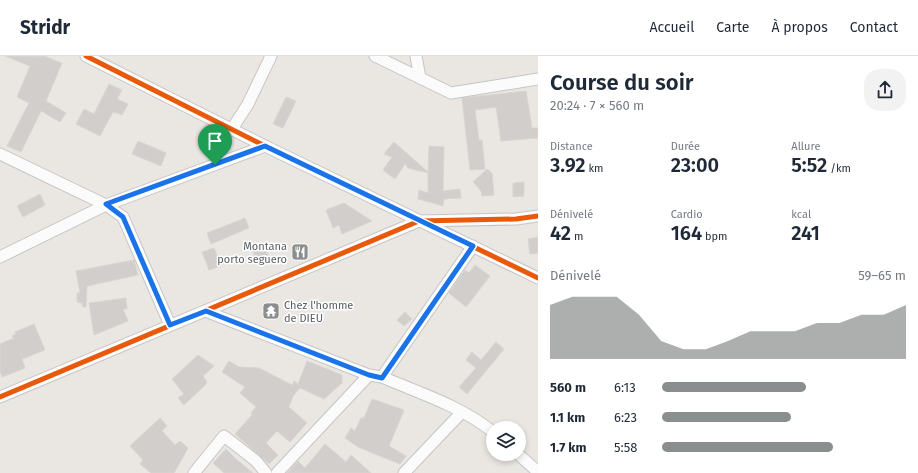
<!DOCTYPE html>
<html lang="fr">
<head>
<meta charset="utf-8">
<style>
  :root { --surface:#fff; --page:#f2f2f3; --text:#1f2937; --muted:#747a83; --line:#e0e1e3; --accent:#8b8e8e }
  body { margin:0; font-family:"Fira Sans",sans-serif; background:var(--page); color:var(--text); height:100vh; display:flex; flex-direction:column; font-size:15px; white-space:nowrap }
  * { box-sizing:border-box; margin:0 }
  p { font-size:13px; color:var(--muted) }
  .icon { flex:none; width:22px; height:22px; fill:none; stroke:currentColor; stroke-width:2; stroke-linecap:round; stroke-linejoin:round }
  .map { position:relative; flex:1; overflow:hidden }
  .side { display:flex; flex-direction:column; background:var(--surface); width:380px }
  .side>* { flex:none }
  .controls { position:absolute; left:486px; top:365px; display:grid; gap:8px }
  .controls a { display:grid; place-items:center; width:40px; height:40px; border-radius:50%; background:var(--surface); box-shadow:0 2px 6px #0003; font-size:20px }
  .pin { position:absolute; display:grid; place-items:center; width:34px; height:34px; color:#fff; margin:-41px -17px; border-radius:50% 50% 50% 0; rotate:-45deg; box-shadow:0 0 4px #0007 }
  .pin .icon { rotate:45deg }
  .round { display:grid; place-items:center; flex:none; width:42px; height:42px; border-radius:16px; background:var(--page) }
  .head { display:flex; align-items:center; justify-content:space-between; height:68px; padding:0 12px }
  h1 { font-size:22px; font-weight:600; line-height:30px }
  .stats { display:grid; grid-template-columns:repeat(3,1fr); gap:6px; height:68px; padding:4px 12px }
  .stats div { display:grid; align-content:center }
  .stats b { font-size:20px; font-weight:600 }
  .stats small { font-size:11px; font-weight:400 }
  .stats p { font-size:11px }
  .chart { height:112px; padding:8px 12px }
  .chart p { display:flex; justify-content:space-between }
  .chart svg { width:100%; height:72px; margin-top:4px; fill:var(--accent); opacity:.7 }
  ul { padding:0 12px; list-style:none; font-size:13px }
  li { display:grid; grid-template-columns:64px 48px 1fr; align-items:center; height:30px }
  li i { height:10px; border-radius:5px; background:var(--accent) }
  header { display:flex; align-items:center; gap:24px; box-sizing:border-box; height:56px; padding:0 20px; background:var(--surface); border-bottom:1px solid var(--line) }
  header strong { font-size:19px }
  nav { display:flex; gap:22px; margin-inline-start:auto; font-size:14px }
  main { display:flex; flex:1; min-height:0 }
  .map>svg:first-child { display:block }
  .building { fill:#d1cecc; stroke:#d9d5d1 }
  .lines { fill:none; stroke-linecap:round; stroke-linejoin:round }
  .minor-casing { stroke:#c6c5c5; stroke-width:13 }
  .minor { stroke:#fcfbfb; stroke-width:11 }
  .cycleway-casing { stroke:#fff; stroke-width:8 }
  .cycleway { stroke:#e8590c; stroke-width:5 }
  .route-casing { stroke:#fff; stroke-width:8 }
  .route { stroke:#1a73e8; stroke-width:5 }
  .labels { text-anchor:middle; stroke-width:3; stroke-linejoin:round; paint-order:stroke }
  .poi-label { font-size:11px; fill:#585e61; stroke:#fff; text-anchor:end }
</style>
</head>
<body>
<header>
<strong>Stridr</strong>
<nav><a>Accueil</a><a>Carte</a><a>À propos</a><a>Contact</a></nav>
</header>
<main>
<div class="map">
<svg width="538" height="417" viewBox="0 0 538 417">
  <rect width="100%" height="100%" fill="#eae6e2"/>
  <g class="building">
    <path d="M5,0H44L62,7L46,45L66,57L60,66L41,55L21,96L7,90L29,47L17,41L30,10Z"/>
    <path d="M109,28L122,34L117,43L128,48L122,59L113,56L100,80L76,68L84,53L94,58Z"/>
    <path d="M526,35L532,72H538V82L501,85L496,51L475,54L479,84H482L485,113L470,114L462,42Z"/>
    <path d="M286,41L296,45L283,72L273,68Z"/>
    <path d="M138,85L166,97L161,110L132,98Z"/>
    <path d="M394,86L428,116L429,90L444,91L443,135L460,133L461,142L444,143L443,150L418,143L419,134L428,137V117L408,112L405,108L395,123L383,114L392,101L384,98Z"/>
    <path d="M487,113L492,117L494,139L482,140L481,135L473,126Z"/>
    <path d="M524,126V140L513,141V127Z"/>
    <path d="M40,138L45,149L23,161L17,150Z"/>
    <path d="M344,147L372,165L342,178L339,169L333,172L326,154Z"/>
    <path d="M245,162L249,172L211,188L207,177Z"/>
    <path d="M538,181V197L530,198L528,183Z"/>
    <path d="M263,188L270,203L258,208L252,193Z"/>
    <path d="M214,192L221,210L209,214L202,196Z"/>
    <path d="M134,204L138,219L87,230L86,251H83L82,247L77,246V237H80L76,215Z"/>
    <path d="M475,209L490,220L466,251L449,237L465,214L469,217Z"/>
    <path d="M126,242L127,253H123L128,265L94,279L89,247Z"/>
    <path d="M405,256L412,263L404,270L397,264Z"/>
    <path d="M34,268L45,294L22,303L25,312L2,321L0,315V288L14,282L12,280L16,278L15,276Z"/>
    <path d="M496,286L504,293L467,338L459,331L476,312L466,304L472,296L481,304Z"/>
    <path d="M198,299L214,310L203,320L207,326L204,330L184,349L178,342L184,338L172,323Z"/>
    <path d="M229,305L239,311L259,312L292,329L294,325L298,328L307,305L342,319V327L324,343L300,332L293,340L289,351L307,367L290,386L277,375L266,387L278,399L269,408L235,378L252,359L251,357L256,351L240,337L245,331L222,316Z"/>
    <path d="M372,343L404,354L389,390L406,400L400,408L358,391L345,382L351,372L355,375L361,362H364Z"/>
    <path d="M160,362L167,370L162,375L175,389L180,385L188,392L174,417H151L140,408L143,404L130,390Z"/>
    <path d="M325,388L346,406L351,399L371,417H287L298,405L305,412Z"/>
    <path d="M226,393L237,404L253,417H224L213,407Z"/>
  </g>
  <g class="lines">
    <g class="minor-casing">
      <g id="minor">
        <path d="M86,0L265,90L538,222"/>
        <path d="M375,0L451,37L538,23"/>
        <path d="M416,0L420,22"/>
        <path d="M232,73L248,48L271,0"/>
        <path d="M0,98L106,149L123,161L170,269"/>
        <path d="M0,201L106,149L265,90"/>
        <path d="M205,255L369,319L382,321C419,337 461,350 493,376"/>
        <path d="M382,321L473,190"/>
        <path d="M0,341L419,165L516,163L538,160"/>
        <path d="M518,398L538,416"/>
        <path d="M194,417L224,380L256,405L266,417"/>
        <path d="M277,417L369,319"/>
        <path d="M404,417L462,356"/>
      </g>
    </g>
    <use href="#minor" class="minor"/>
    <g class="cycleway-casing">
      <g id="cycleway">
        <path d="M86,0L265,90L538,222"/>
        <path d="M0,341L419,165L516,163L538,160"/>
      </g>
    </g>
    <use href="#cycleway" class="cycleway"/>
  </g>
  <g class="lines">
    <g class="route-casing">
      <path id="route" d="M265,90L473,190L382,322L369,319L206,255L170,269L123,161L106,148Z"/>
    </g>
    <use href="#route" class="route"/>
  </g>
  <defs>
    <g id="restaurant-square" transform="scale(0.9)"><rect x="-9" y="-9" width="18" height="18" rx="4" fill="#8b8e8e" stroke="#fff"/><path d="M-5-6h1v4h1v-4h1v4h1v-4h1v5L-1.5 .5V6h-2V.5L-5-1ZM5-6V6H3V1.5H1.5Q1.5-4 5-6Z" fill="#fff"/></g>
    <g id="temple-square" transform="scale(0.9)"><rect x="-9" y="-9" width="18" height="18" rx="4" fill="#8b8e8e" stroke="#fff"/><path d="M0-6L5-2H3V0L6.5 2.5H4V6H1.5V3h-3V6H-4V2.5H-6.5L-3 0V-2H-5Z" fill="#fff"/></g>
  </defs>
  <g fill-rule="evenodd">
    <use href="#restaurant-square" x="300" y="196"/>
    <use href="#temple-square" x="271" y="255"/>
  </g>
  <g class="labels">
    <g class="poi-label">
      <text x="287" y="194">Montana<tspan x="287" dy="13">porto seguero</tspan></text>
      <text x="284" y="253" text-anchor="start">Chez l'homme<tspan x="284" dy="13">de DIEU</tspan></text>
    </g>
  </g>
</svg>
<div class="controls">
<a><svg class="icon" aria-label="layers" viewBox="0 0 24 24"><path d="M12 4l9 5-9 5-9-5zM3 14l9 5 9-5"/></svg></a>
</div>
<div class="pin" style="left:215px;top:109px;background:#1e9e55"><svg class="icon" aria-label="arrive" viewBox="0 0 24 24"><path d="M6 21V4h12l-3 4 3 4H6"/></svg></div>
</div>
<section class="side">
<div class="head"><div><h1>Course du soir</h1><p>20:24 · 7 × 560 m</p></div><a class="round"><svg class="icon" aria-label="share" viewBox="0 0 24 24"><path d="M12 15V3M7 8l5-5 5 5M5 13v7h14v-7"/></svg></a></div>
<div class="stats">
<div><p>Distance</p><b>3.92<small> km</small></b></div>
<div><p>Durée</p><b>23:00</b></div>
<div><p>Allure</p><b>5:52<small> /km</small></b></div>
</div>
<div class="stats">
<div><p>Dénivelé</p><b>42<small> m</small></b></div>
<div><p>Cardio</p><b>164<small> bpm</small></b></div>
<div><p>kcal</p><b>241</b></div>
</div>
<div class="chart"><p><span>Dénivelé</span>59–65 m</p>
<svg viewBox="0 0 160 44" preserveAspectRatio="none"><path d="M0 44V11L10 6L20 6L30 6L40 17L50 33L60 38L70 38L80 33L90 27L100 27L110 27L120 22L130 22L140 17L150 17L160 11V44z"/></svg>
</div>
<ul>
<li><b>560 m</b>6:13<i style="width:59%"></i></li>
<li><b>1.1 km</b>6:23<i style="width:53%"></i></li>
<li><b>1.7 km</b>5:58<i style="width:70%"></i></li>
</ul>
</section>
</main>
</body>
</html>
